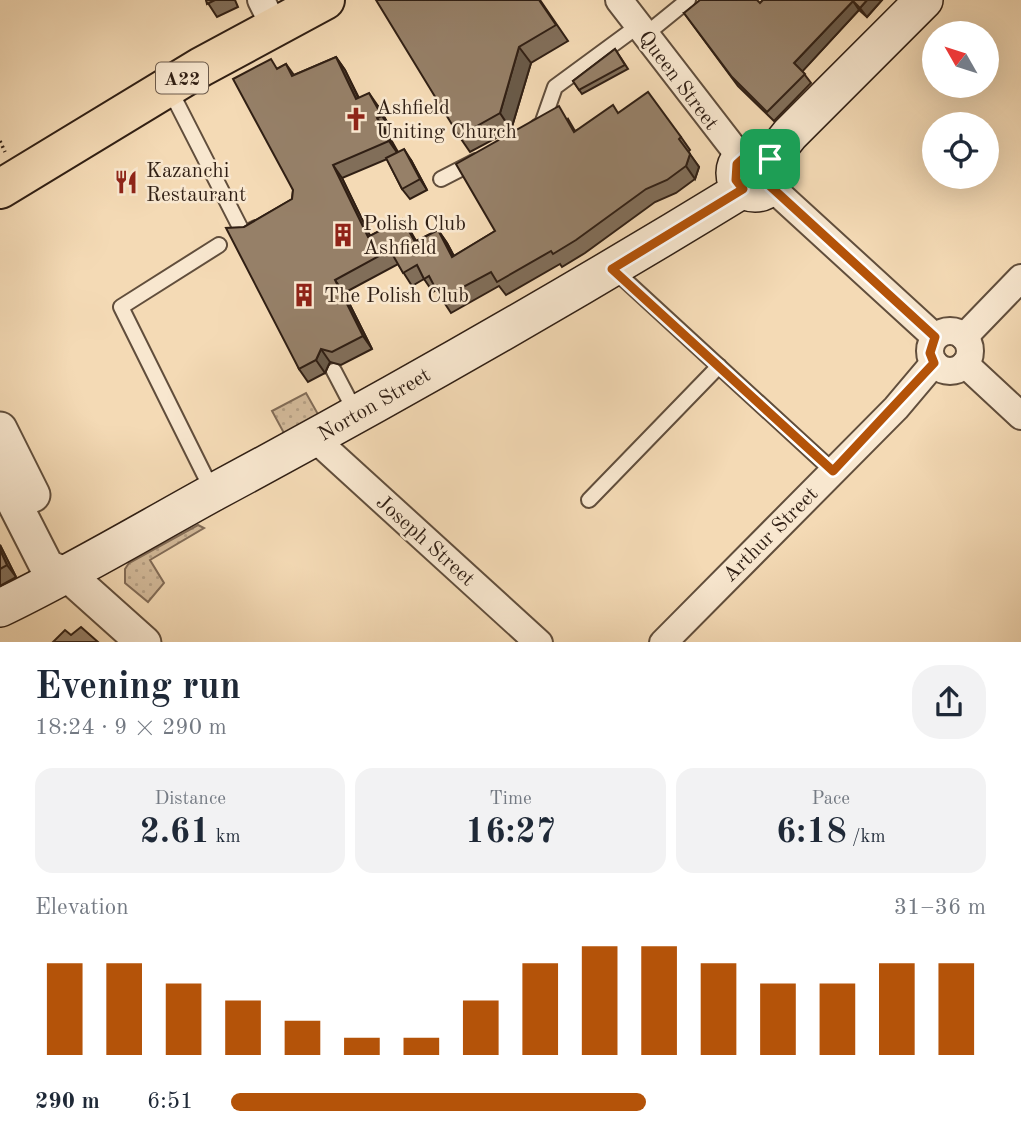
<!DOCTYPE html>
<html lang="en">
<head>
<meta charset="utf-8">
<style>
  :root { --surface:#fff; --page:#f2f2f3; --text:#1f2937; --muted:#747a83; --accent:#b45309 }
  body { margin:0; font-family:"Old Standard TT",serif; background:var(--page); color:var(--text); height:100vh; display:flex; flex-direction:column; font-size:26px; white-space:nowrap }
  * { box-sizing:border-box; margin:0 }
  p { font-size:23px; color:var(--muted) }
  .icon { flex:none; width:38px; height:38px; fill:none; stroke:currentColor; stroke-width:2; stroke-linecap:round; stroke-linejoin:round }
  .map { position:relative; height:642px; overflow:hidden }
  .side { display:flex; flex-direction:column; background:var(--surface); flex:1 }
  .side>* { flex:none }
  .needle { width:46px; rotate:309deg }
  .controls { position:absolute; left:922px; top:21px; display:grid; gap:14px }
  .controls a { display:grid; place-items:center; width:77px; height:77px; border-radius:50%; background:var(--surface); box-shadow:0 7px 28px #0002; font-size:35px }
  .pin { position:absolute; display:grid; place-items:center; width:60px; height:60px; color:#fff; margin:-30px; border-radius:14px; box-shadow:0 4px 10px #0006 }
  .round { display:grid; place-items:center; flex:none; width:74px; height:74px; border-radius:28px; background:var(--page) }
  .headline { display:flex; align-items:center; justify-content:space-between; height:119px; padding:0 35px }
  h1 { font-size:38px; font-weight:700; line-height:52px }
  .stats { display:grid; grid-template-columns:repeat(3,1fr); gap:10px; height:119px; padding:7px 35px }
  .stats div { display:grid; align-content:center; border-radius:18px; background:var(--page); text-align:center }
  .stats b { font-size:35px; font-weight:700 }
  .stats small { font-size:19px; font-weight:400 }
  .stats p { font-size:19px }
  .chart { height:196px; padding:14px 35px }
  .chart p { display:flex; justify-content:space-between }
  .chart svg { width:100%; height:126px; margin-top:7px; stroke:var(--accent); stroke-width:6 }
  ul { padding:0 35px; list-style:none; font-size:23px }
  li { display:grid; grid-template-columns:112px 84px 1fr; align-items:center; height:52px }
  li i { height:18px; border-radius:9px; background:var(--accent) }
  .map>svg:first-child { display:block }
  .grass { fill:url(#grass-dots); stroke:#826c57; stroke-width:2 }
  .lines { fill:none; stroke-linecap:round; stroke-linejoin:round }
  .service-casing { stroke:#614e3c; stroke-width:18 }
  .minor-casing { stroke:#614e3c; stroke-width:30 }
  .tertiary-casing { stroke:#614e3c; stroke-width:37 }
  .secondary-casing { stroke:#301f14; stroke-width:40 }
  .trunk-casing { stroke:#301f14; stroke-width:42 }
  .path { stroke:#301f14; stroke-width:3.5; stroke-dasharray:2 3.5; stroke-linecap:butt }
  .service { stroke:#f8e7cf; stroke-width:14 }
  .minor { stroke:#f8e7cf; stroke-width:26 }
  .tertiary { stroke:#f8e7cf; stroke-width:33 }
  .secondary { stroke:#f8e7cf; stroke-width:37 }
  .trunk { stroke:#f4dab5; stroke-width:38 }
  .wall { fill:#816e59; stroke:#301f14; stroke-width:2 }
  .shaded-wall { fill:#695a49; stroke:#301f14; stroke-width:2 }
  .building { fill:#968068; stroke:#301f14; stroke-width:2 }
  .route-casing { stroke:#fff; stroke-width:14 }
  .route { stroke:#b45309; stroke-width:9 }
  .labels { text-anchor:middle; stroke-width:5; stroke-linejoin:round; paint-order:stroke }
  .shield { fill:#f8e7cf; stroke:#6c5b4c; stroke-width:2 }
  .shield-label { font-size:19px; font-weight:bold; fill:#301f14 }
  .street-label { font-size:21px; fill:#301f14; stroke:#f8e7cf }
  .poi-label { font-size:21px; fill:#301f14; stroke:#f8e7cf; text-anchor:start }
</style>
</head>
<body>
<div class="map">
<svg width="1021" height="643" viewBox="0 0 1021 643">
  <defs>
    <pattern id="grass-dots" width="8" height="8" patternUnits="userSpaceOnUse" patternTransform="scale(1.75)"><rect width="8" height="8" fill="#d3ba9a"/><path d="M2 2h.1M6 6h.1" fill="none" stroke="#b59f84" stroke-width="1.8" stroke-linecap="round"/></pattern>
  </defs>
  <rect width="100%" height="100%" fill="#f4dab5"/>
  <filter id="stains"><feTurbulence type="fractalNoise" baseFrequency=".00286" numOctaves="4"/><feColorMatrix values="0 0 0 0 .2 0 0 0 0 .09 0 0 0 0 .02 0 0 0 .5 -.17"/></filter>
  <radialGradient id="worn" r=".72"><stop offset=".6" stop-color="#630" stop-opacity="0"/><stop offset="1" stop-color="#630" stop-opacity=".3"/></radialGradient>
  <g class="grass">
    <path d="M306,393L319,416L285,435L272,411Z"/>
    <path d="M198,525L204,528L150,560L164,583L148,602L125,583V569L129,563Z"/>
  </g>
  <g class="lines">
    <g class="service-casing">
      <g id="service">
        <path d="M645,35L688,0"/>
        <path d="M169,88L242,231L248,232L256,228"/>
        <path d="M537,127L542,124L555,87L638,26"/>
        <path d="M441,179L476,161"/>
        <path d="M614,270L833,471"/>
        <path d="M334,371L356,413"/>
        <path d="M213,492L121,307L219,245"/>
        <path d="M589,500L719,366"/>
      </g>
    </g>
    <g class="minor-casing">
      <g id="minor">
        <path d="M261,0L274,26"/>
        <path d="M619,0L741,158"/>
        <path d="M770,186L935,337"/>
        <circle cx="950" cy="351" r="20"/>
        <path d="M964,337L1021,278"/>
        <path d="M965,364L1021,416"/>
        <path d="M314,438L539,643"/>
        <path d="M663,643L896,408L934,363"/>
      </g>
    </g>
    <g class="tertiary-casing">
      <g id="tertiary">
        <path d="M0,429L33,495"/>
        <path d="M0,475L47,567L68,575L144,643"/>
      </g>
    </g>
    <g class="secondary-casing">
      <g id="secondary">
        <circle cx="755" cy="173" r="20"/>
        <path d="M770,159L790,134L924,0"/>
        <path d="M0,608C73,573 143,531 214,492C393,396 570,295 743,189"/>
      </g>
    </g>
    <g class="trunk-casing">
      <path id="trunk" d="M0,189L201,67L325,0"/>
    </g>
    <path class="path" d="M0,141L5,152"/>
    <use href="#service" class="service"/>
    <use href="#minor" class="minor"/>
    <use href="#tertiary" class="tertiary"/>
    <use href="#secondary" class="secondary"/>
    <use href="#trunk" class="trunk"/>
  </g>
  <g class="wall">
    <path d="M206,0H235L238,7L217,17Z"/>
    <path d="M540,0L568,41L531,63L511,130L470,152L459,136Z"/>
    <path d="M763,0H882L867,17L859,10L802,71L811,83L774,121L738,86L684,13L760,3Z"/>
    <path d="M615,49L628,69L582,94L573,81Z"/>
    <path d="M336,57L345,70L359,98L378,106L391,129L386,131L398,152L411,160L427,190L410,199L402,189L387,159L342,178L370,236L402,219L416,241L438,230L447,243L454,256L495,231L568,119L575,131L618,113L681,137L690,150L688,152L699,167L695,179L676,193L655,202L585,253L562,267L560,264L506,295L499,286L451,313L436,290L433,292L424,279L412,286L398,264L344,293L372,349L341,365L330,362L325,373L308,382L299,369L244,227L292,199L293,190L278,68L286,64L294,75Z"/>
    <path d="M0,545L16,577L0,586Z"/>
  </g>
  <g class="shaded-wall">
    <path d="M867,0H882L867,17L860,8Z"/>
    <path d="M853,1L859,10L801,73L794,63Z"/>
    <path d="M519,47L531,63L511,130L500,113Z"/>
    <path d="M336,57L345,70L365,112L356,99Z"/>
    <path d="M369,93L378,106L391,129L382,116Z"/>
    <path d="M377,118L386,131L398,154L389,141Z"/>
    <path d="M404,149L411,160L427,190L420,179Z"/>
    <path d="M690,154L699,167L695,179L686,166Z"/>
    <path d="M333,165L342,178L377,250L368,237Z"/>
    <path d="M402,219L411,232L424,255L415,242Z"/>
    <path d="M438,230L447,243L461,270L452,257Z"/>
    <path d="M335,280L344,293L372,349L363,336Z"/>
    <path d="M321,349L330,362L325,373L316,360Z"/>
    <path d="M0,545L16,577L7,565L0,550Z"/>
  </g>
  <g class="building">
    <path d="M206,0H215L207,4Z"/>
    <path d="M376,0H539L556,25L519,47L500,113L459,136Z"/>
    <path d="M700,0H757L760,3L763,0H867L860,8L853,1L794,63L805,74L767,112L732,77L684,13Z"/>
    <path d="M615,49L625,65L579,90L573,81Z"/>
    <path d="M336,57L356,99L369,93L382,116L377,118L389,141L333,165L368,237L402,219L415,242L438,230L452,257L495,231L456,164L559,106L574,132L613,105L618,113L648,92L681,137L679,139L690,154L686,166L667,180L646,189L576,240L553,254L551,251L497,282L491,272L441,299L429,276L424,279L417,265L403,273L390,250L335,280L363,336L332,352L321,349L316,360L299,369L226,228L244,227L292,199L293,190L233,79L271,59L277,69L286,64L292,76Z"/>
    <path d="M404,149L420,179L402,189L386,158Z"/>
    <path d="M0,550L7,565L0,569Z"/>
    <path d="M81,627L98,642H53L65,630L71,635Z"/>
  </g>
  <g class="lines">
    <g class="route-casing">
      <path id="route" d="M755,153L773,163L775,173L770,186L935,337L930,353L934,363L833,471L612,269L743,189L736,180L737,164L747,155Z"/>
    </g>
    <use href="#route" class="route"/>
  </g>
  <defs>
    <g id="church-bare" transform="scale(1.89)"><path d="M-1.2-6h2.4v3.5h3.3v2.4h-3.3V6h-2.4V-.1h-3.3v-2.4h3.3Z" fill="#8f2418" stroke="#f8e7cf" stroke-width="2.5" paint-order="stroke"/></g>
    <g id="restaurant-bare" transform="scale(1.89)"><path d="M-5-6h1v4h1v-4h1v4h1v-4h1v5L-1.5 .5V6h-2V.5L-5-1ZM5-6V6H3V1.5H1.5Q1.5-4 5-6Z" fill="#8f2418" stroke="#f8e7cf" stroke-width="2.5" paint-order="stroke"/></g>
    <g id="building-bare" transform="scale(1.89)"><path d="M-4-6H4V6H1V3H-1V6H-4ZM-2.5-4.3h1.7v1.8h-1.7ZM.8-4.3h1.7v1.8H.8ZM-2.5-1h1.7V.8h-1.7ZM.8-1h1.7V.8H.8Z" fill="#8f2418" stroke="#f8e7cf" stroke-width="2.5" paint-order="stroke"/></g>
  </defs>
  <g fill-rule="evenodd">
    <use href="#church-bare" x="356" y="119"/>
    <use href="#restaurant-bare" x="126" y="182"/>
    <use href="#building-bare" x="343" y="235"/>
    <use href="#building-bare" x="304" y="295"/>
  </g>
  <g class="labels">
    <rect class="shield" x="156" y="62.5" width="52" height="31" rx="5"/>
    <g class="shield-label">
      <text x="182" y="85">A22</text>
    </g>
    <g class="street-label">
      <text transform="translate(679 80) rotate(53)" y="7">Queen Street</text>
      <text transform="translate(374 404) rotate(-30)" y="7">Norton Street</text>
      <text transform="translate(770 534) rotate(-45)" y="7">Arthur Street</text>
      <text transform="translate(426 540) rotate(42)" y="7">Joseph Street</text>
    </g>
    <g class="poi-label">
      <text x="376" y="114">Ashfield<tspan x="376" dy="24">Uniting Church</tspan></text>
      <text x="146" y="177">Kazanchi<tspan x="146" dy="24">Restaurant</tspan></text>
      <text x="363" y="230">Polish Club<tspan x="363" dy="24">Ashfield</tspan></text>
      <text x="324" y="302">The Polish Club</text>
    </g>
  </g>
  <rect width="100%" height="100%" filter="url(#stains)"/>
  <rect width="100%" height="100%" fill="url(#worn)"/>
</svg>
<div class="controls">
<a><svg class="needle" viewBox="-14 -14 28 28"><path d="M0-13l5 13h-10z" fill="#e53935"/><path d="M0 13l5-13h-10z" fill="#747a83"/></svg></a>
<a><svg class="icon" aria-label="locate" viewBox="0 0 24 24"><circle cx="12" cy="12" r="6"/><path d="M12 2v4M12 18v4M2 12h4M18 12h4"/></svg></a>
</div>
<div class="pin" style="left:770px;top:159px;background:#1e9e55"><svg class="icon" aria-label="arrive" viewBox="0 0 24 24"><path d="M6 21V4h12l-3 4 3 4H6"/></svg></div>
</div>
<section class="side">
<div class="headline"><div><h1>Evening run</h1><p>18:24 · 9 × 290 m</p></div><a class="round"><svg class="icon" aria-label="share" viewBox="0 0 24 24"><path d="M12 15V3M7 8l5-5 5 5M5 13v7h14v-7"/></svg></a></div>
<div class="stats">
<div><p>Distance</p><b>2.61<small> km</small></b></div>
<div><p>Time</p><b>16:27</b></div>
<div><p>Pace</p><b>6:18<small> /km</small></b></div>
</div>
<div class="chart"><p><span>Elevation</span>31–36 m</p>
<svg viewBox="0 0 160 44" preserveAspectRatio="none"><path d="M5 44V12M15 44V12M25 44V19M35 44V25M45 44V32M55 44V38M65 44V38M75 44V25M85 44V12M95 44V6M105 44V6M115 44V12M125 44V19M135 44V19M145 44V12M155 44V12"/></svg>
</div>
<ul>
<li><b>290 m</b>6:51<i style="width:55%"></i></li>
</ul>
</section>
</body>
</html>
